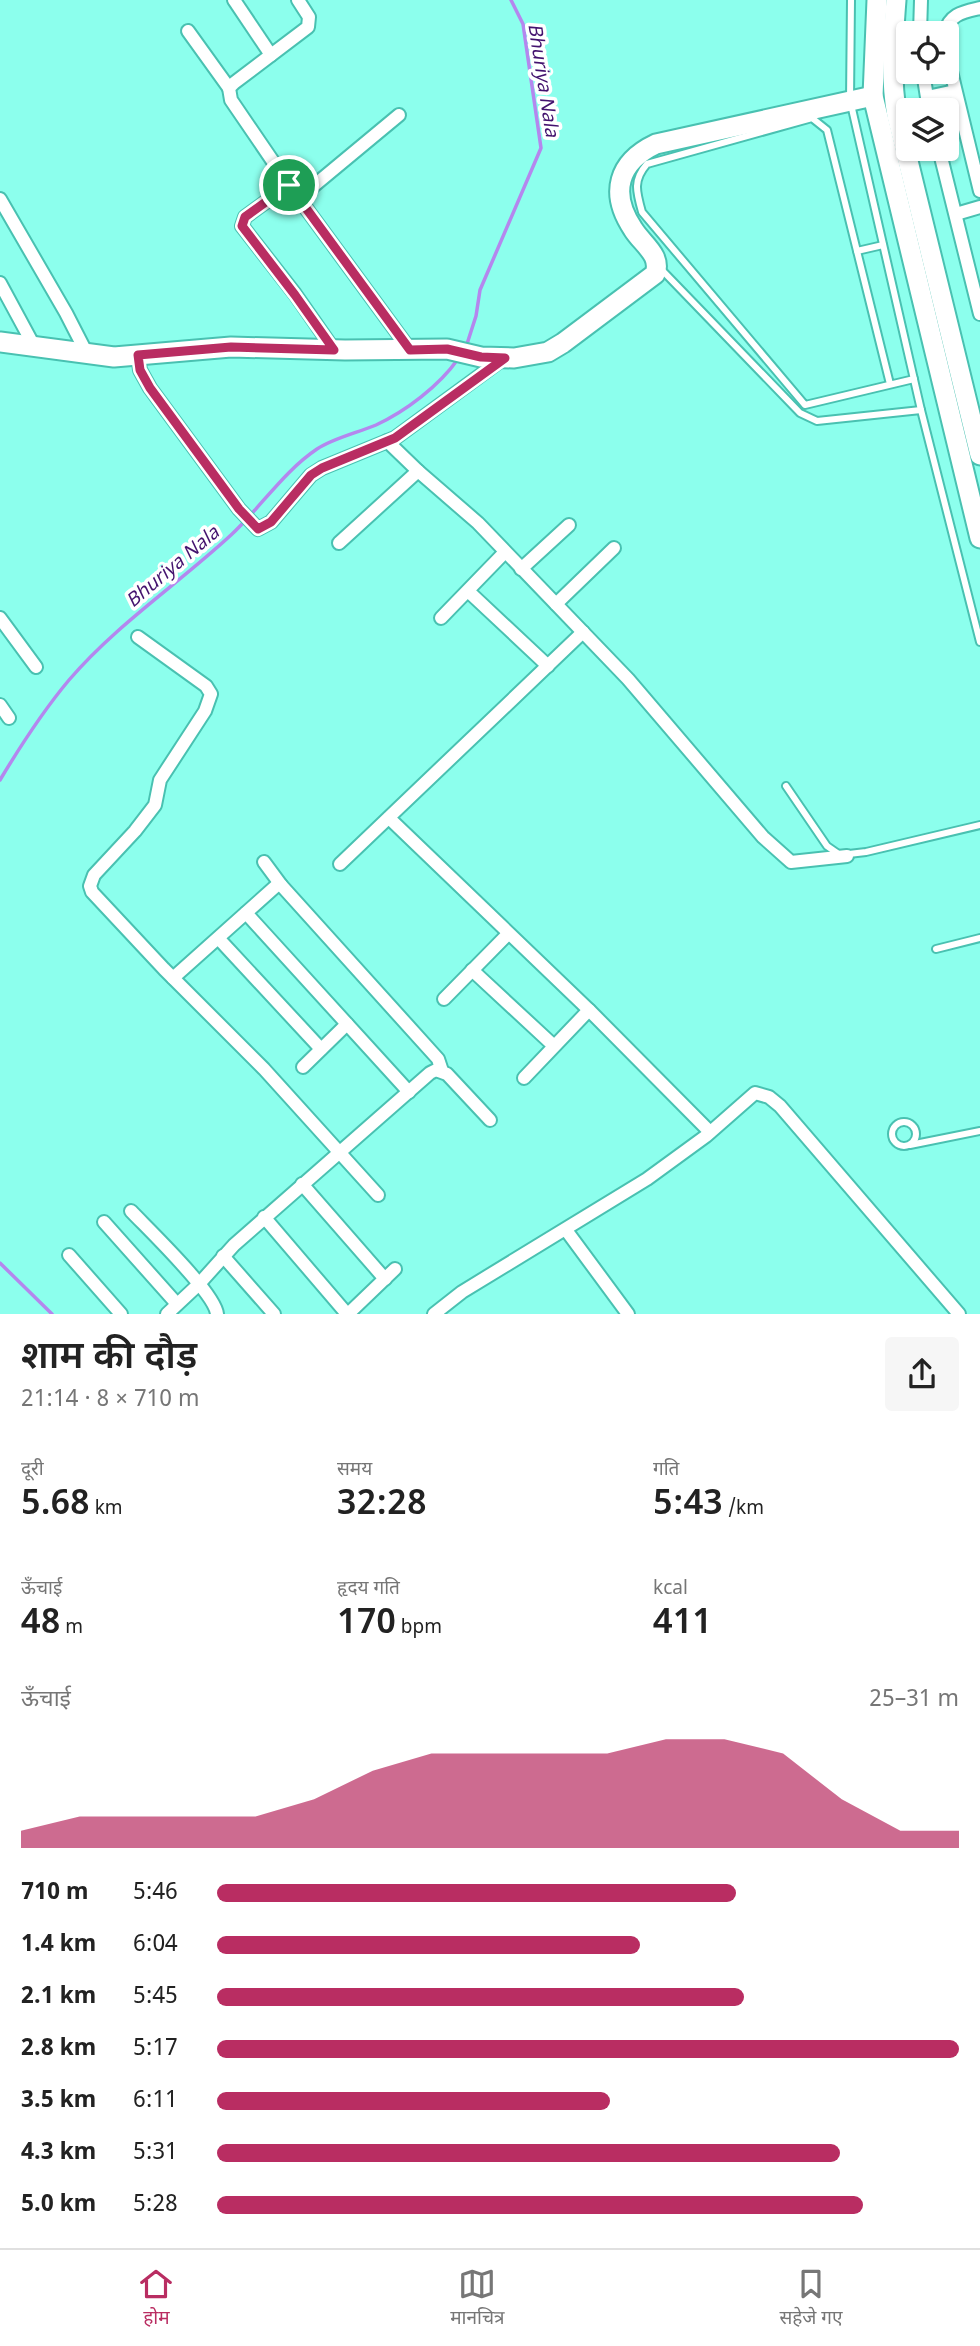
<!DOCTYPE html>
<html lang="hi">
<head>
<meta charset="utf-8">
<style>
  :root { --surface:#fff; --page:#f6f6f6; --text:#222; --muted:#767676; --line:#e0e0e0; --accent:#b92d62 }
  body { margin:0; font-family:Georgia,"Noto Sans Devanagari",serif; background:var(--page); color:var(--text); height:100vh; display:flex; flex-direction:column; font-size:26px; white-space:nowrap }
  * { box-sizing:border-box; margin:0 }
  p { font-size:23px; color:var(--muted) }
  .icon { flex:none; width:38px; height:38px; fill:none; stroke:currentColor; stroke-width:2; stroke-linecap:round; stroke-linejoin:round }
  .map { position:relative; height:1314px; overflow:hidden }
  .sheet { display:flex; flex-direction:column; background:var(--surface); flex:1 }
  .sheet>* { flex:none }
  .fabs { position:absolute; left:896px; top:21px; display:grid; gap:14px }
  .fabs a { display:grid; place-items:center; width:63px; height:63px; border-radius:7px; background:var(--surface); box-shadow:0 2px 5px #0004; font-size:35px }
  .pin { position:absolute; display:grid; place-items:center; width:60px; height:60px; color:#fff; margin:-30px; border:4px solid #fff; border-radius:50%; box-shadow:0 2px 7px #0007 }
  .round { display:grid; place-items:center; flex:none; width:74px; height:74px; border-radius:7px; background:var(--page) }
  .overview { display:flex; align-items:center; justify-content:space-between; height:119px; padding:0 21px }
  h1 { font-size:38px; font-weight:600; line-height:52px }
  .figures { display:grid; grid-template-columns:repeat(3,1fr); gap:10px; height:119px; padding:7px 21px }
  .figures div { display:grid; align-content:center }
  .figures b { font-size:35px; font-weight:600 }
  .figures small { font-size:19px; font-weight:400 }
  .figures p { font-size:19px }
  .chart { height:196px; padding:14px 21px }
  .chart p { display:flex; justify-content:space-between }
  .chart svg { width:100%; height:126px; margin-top:7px; fill:var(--accent); opacity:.7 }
  ul { padding:0 21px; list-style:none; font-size:23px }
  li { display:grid; grid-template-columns:112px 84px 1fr; align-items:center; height:52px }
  li i { height:18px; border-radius:9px; background:var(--accent) }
  .menu { display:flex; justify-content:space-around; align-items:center; height:98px; border-top:2px solid var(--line); background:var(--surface); font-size:19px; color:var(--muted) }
  .menu a { display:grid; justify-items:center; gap:4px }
  .menu .active { color:var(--accent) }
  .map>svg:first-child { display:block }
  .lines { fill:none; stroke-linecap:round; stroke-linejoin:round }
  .stream { stroke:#b487ee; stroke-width:3.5 }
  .lane-casing { stroke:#49c1b1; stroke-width:10 }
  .street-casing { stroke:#49c1b1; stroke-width:16 }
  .secondary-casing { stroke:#49c1b1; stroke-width:23 }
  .lane { stroke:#fff; stroke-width:6 }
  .street { stroke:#fff; stroke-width:12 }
  .secondary { stroke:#fff; stroke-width:19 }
  .route-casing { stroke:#fff; stroke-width:14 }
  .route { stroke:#b92d62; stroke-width:9 }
  .labels { text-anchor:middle; stroke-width:7; stroke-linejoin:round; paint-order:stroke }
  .water-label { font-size:19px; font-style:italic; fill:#43126e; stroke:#fff }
</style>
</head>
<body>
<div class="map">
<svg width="980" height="1314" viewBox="0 0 980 1314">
  <rect width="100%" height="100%" fill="#8cffed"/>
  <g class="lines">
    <g class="stream">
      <path d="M466,347L476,316L480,290L541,148L523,24L511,0"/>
      <path d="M0,780C21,745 43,711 69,680C116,625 178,584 231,535C260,508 284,471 317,449C334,438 357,433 376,425C406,411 439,386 458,359"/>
      <path d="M0,1263L52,1314"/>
    </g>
    <g class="lane-casing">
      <g id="lane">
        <path d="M851,0L850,100L921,410L980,642"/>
        <path d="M857,251L883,245"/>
        <path d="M659,267L800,413L817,421L921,410"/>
        <path d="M890,384L827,130L812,118L647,164C633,180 636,191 642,212L805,405L914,379"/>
        <path d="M786,786L827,846L840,855L866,852L980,825"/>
        <path d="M936,949L980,938"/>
        <circle cx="904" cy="1134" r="12"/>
        <path d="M910,1145L980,1131"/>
      </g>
    </g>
    <g class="street-casing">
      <g id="street">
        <path d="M234,0L271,55"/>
        <path d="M298,0L309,17L308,27L234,83L229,88L231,100L289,185L410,350"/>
        <path d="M188,31L229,88"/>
        <path d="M920,33L921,0"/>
        <path d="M945,33C949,14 963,12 980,8"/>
        <path d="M947,55L980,191"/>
        <path d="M923,72L929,110"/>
        <path d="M927,97L955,91"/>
        <path d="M939,149L980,314"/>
        <path d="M289,185L245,217L242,226L295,294L334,350"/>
        <path d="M299,198L399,115"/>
        <path d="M0,199L66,313L87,354"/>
        <path d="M956,214L980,207"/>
        <path d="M0,283L34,346"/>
        <path d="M138,355L140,370L150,388L239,509L258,529L271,522L311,475L322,468L395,438L504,358"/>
        <path d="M387,441L418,471L478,523L628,679L763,837L791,862L847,856"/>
        <path d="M339,543L418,471"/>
        <path d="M521,569L569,525"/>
        <path d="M468,591L548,666"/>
        <path d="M556,604L614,548"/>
        <path d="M0,618L36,667"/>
        <path d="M441,618L505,552"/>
        <path d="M138,637L206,686L211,694L205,711L160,780L155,805L135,831L94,875L90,886L92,892L164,969L264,1069L378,1195"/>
        <path d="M0,705L9,718"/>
        <path d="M389,818L589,1010L710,1132"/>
        <path d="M264,862L281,885"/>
        <path d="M340,864L583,632"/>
        <path d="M246,913L409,1092"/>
        <path d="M219,939L321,1049"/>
        <path d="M472,970L554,1046"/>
        <path d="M173,978L276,886L281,885L438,1059L442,1071"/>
        <path d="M444,999L508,934"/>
        <path d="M303,1067L347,1024"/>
        <path d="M524,1078L589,1010"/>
        <path d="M302,1184L385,1279"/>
        <path d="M131,1211C149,1230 215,1293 217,1314"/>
        <path d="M264,1217L347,1314"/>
        <path d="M104,1222L177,1304"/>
        <path d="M566,1230L628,1314"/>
        <path d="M69,1255L121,1314"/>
        <path d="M223,1256L274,1314"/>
        <path d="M167,1314L199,1284L234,1245L430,1073L436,1070L447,1074L490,1120"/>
        <path d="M348,1314L395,1269"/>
        <path d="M434,1314L462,1292L647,1179L706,1136L755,1093L769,1097L780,1106L959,1314"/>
      </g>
    </g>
    <g class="secondary-casing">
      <g id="secondary">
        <path d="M877,0L873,96L980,538"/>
        <path d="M896,0C893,39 890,77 897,116L980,455"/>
        <path d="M0,342L114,357L231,347L345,350L447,349L481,357L514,358L548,352L563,343L655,274C662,255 642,244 633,229C609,193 618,162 656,144L873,96"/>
      </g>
    </g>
    <use href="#lane" class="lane"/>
    <use href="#street" class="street"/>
    <use href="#secondary" class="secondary"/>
  </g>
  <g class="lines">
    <g class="route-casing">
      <path id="route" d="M289,185L410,350L447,349L481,357L505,358L395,438L322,468L311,475L271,522L258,529L239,509L150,388L140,370L138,355L231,347L334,350L295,295L242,226L245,217Z"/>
    </g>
    <use href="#route" class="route"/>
  </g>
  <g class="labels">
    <g class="water-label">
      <text transform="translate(544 80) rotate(81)" y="7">Bhuriya Nala</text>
      <text transform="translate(172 566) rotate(-40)" y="7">Bhuriya Nala</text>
    </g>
  </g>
</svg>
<div class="fabs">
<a><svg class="icon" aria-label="locate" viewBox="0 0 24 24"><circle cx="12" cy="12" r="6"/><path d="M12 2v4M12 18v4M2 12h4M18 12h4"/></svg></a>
<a><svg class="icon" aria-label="layers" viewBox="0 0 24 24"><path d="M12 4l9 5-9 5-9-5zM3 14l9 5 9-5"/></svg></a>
</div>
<div class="pin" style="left:289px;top:185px;background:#1e9e55"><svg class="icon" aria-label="arrive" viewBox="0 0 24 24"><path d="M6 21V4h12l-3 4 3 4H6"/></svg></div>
</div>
<section class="sheet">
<div class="overview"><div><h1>शाम की दौड़</h1><p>21:14 · 8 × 710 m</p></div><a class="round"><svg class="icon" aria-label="share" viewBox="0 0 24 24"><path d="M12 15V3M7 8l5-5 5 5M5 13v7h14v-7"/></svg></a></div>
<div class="figures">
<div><p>दूरी</p><b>5.68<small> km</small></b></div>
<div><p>समय</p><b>32:28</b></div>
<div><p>गति</p><b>5:43<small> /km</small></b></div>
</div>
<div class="figures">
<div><p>ऊँचाई</p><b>48<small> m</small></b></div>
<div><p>हृदय गति</p><b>170<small> bpm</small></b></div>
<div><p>kcal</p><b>411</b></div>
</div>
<div class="chart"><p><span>ऊँचाई</span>25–31 m</p>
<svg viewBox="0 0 160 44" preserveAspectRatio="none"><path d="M0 44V38L10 33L20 33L30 33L40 33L50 27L60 17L70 11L80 11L90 11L100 11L110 6L120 6L130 11L140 27L150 38L160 38V44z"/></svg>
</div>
<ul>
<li><b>710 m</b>5:46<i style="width:70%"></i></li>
<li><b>1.4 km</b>6:04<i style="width:57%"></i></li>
<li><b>2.1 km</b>5:45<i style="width:71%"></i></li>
<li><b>2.8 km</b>5:17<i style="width:100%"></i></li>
<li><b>3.5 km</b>6:11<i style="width:53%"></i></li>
<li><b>4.3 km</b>5:31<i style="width:84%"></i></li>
<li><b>5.0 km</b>5:28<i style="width:87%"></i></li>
</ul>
</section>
<nav class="menu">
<a class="active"><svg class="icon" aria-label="home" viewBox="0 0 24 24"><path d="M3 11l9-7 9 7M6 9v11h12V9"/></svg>होम</a>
<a><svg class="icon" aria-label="map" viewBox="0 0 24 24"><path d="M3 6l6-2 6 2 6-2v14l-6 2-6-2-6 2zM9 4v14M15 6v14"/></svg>मानचित्र</a>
<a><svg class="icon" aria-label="saved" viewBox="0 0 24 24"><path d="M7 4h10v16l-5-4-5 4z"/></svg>सहेजे गए</a>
</nav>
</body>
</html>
